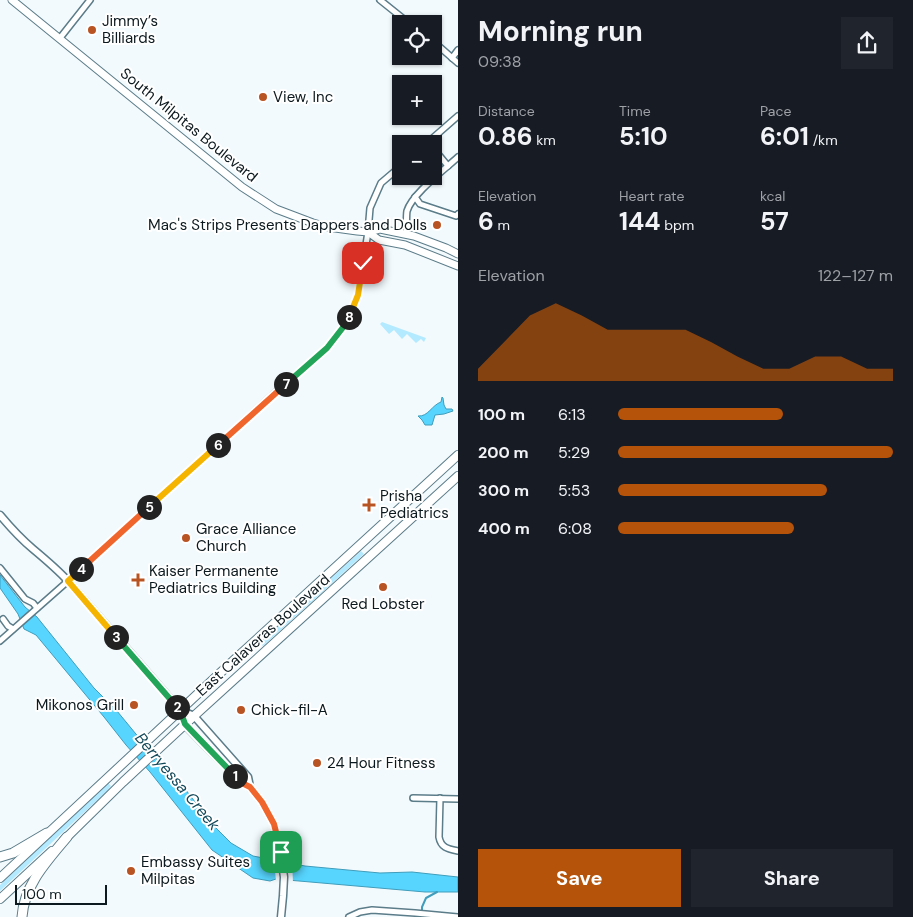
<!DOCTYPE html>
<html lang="en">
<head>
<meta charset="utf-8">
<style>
  :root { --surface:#171b24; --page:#20242c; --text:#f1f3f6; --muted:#9ea1a6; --accent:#b45309 }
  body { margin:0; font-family:"DM Sans",sans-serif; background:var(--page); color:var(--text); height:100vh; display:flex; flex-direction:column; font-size:19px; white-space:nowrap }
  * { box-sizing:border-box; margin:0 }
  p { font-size:16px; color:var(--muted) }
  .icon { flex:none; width:28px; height:28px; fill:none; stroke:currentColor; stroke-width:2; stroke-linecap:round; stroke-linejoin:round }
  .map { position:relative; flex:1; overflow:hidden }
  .side { display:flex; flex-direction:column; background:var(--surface); width:455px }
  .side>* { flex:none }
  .buttons { position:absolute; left:392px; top:15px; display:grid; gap:10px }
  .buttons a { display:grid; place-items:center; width:50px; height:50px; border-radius:0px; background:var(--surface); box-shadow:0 1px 4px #0004; font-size:25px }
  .scale { position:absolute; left:15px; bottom:12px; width:92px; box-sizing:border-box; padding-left:5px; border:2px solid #0c191e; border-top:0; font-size:14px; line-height:18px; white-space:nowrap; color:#0c191e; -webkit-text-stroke:4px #fff; paint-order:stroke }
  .pin { position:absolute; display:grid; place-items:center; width:42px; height:42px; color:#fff; margin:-21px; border-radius:10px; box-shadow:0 2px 8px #0006 }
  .km { position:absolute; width:25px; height:25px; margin:-12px; border-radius:50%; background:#222; color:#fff; font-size:14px; line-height:25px; text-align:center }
  .round { display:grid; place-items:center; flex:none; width:52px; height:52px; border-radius:0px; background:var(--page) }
  .head { display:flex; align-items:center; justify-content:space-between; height:85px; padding:0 20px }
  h1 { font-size:28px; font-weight:700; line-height:38px }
  .metrics { display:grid; grid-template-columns:repeat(3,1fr); gap:8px; height:85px; padding:5px 20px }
  .metrics div { display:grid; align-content:center }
  .metrics b { font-size:25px; font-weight:700 }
  .metrics small { font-size:14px; font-weight:400 }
  .metrics p { font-size:14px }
  .chart { height:140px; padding:10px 20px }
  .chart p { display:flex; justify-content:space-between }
  .chart svg { width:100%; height:90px; margin-top:5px; fill:var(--accent); opacity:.7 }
  .primary-button { display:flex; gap:10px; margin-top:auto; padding:10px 20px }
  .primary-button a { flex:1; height:58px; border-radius:0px; background:var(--accent); color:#fff; font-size:20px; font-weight:700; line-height:58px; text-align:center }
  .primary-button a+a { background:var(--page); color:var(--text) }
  ul { padding:0 20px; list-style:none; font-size:16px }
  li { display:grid; grid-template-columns:80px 60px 1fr; align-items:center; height:38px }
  li i { height:12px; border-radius:6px; background:var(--accent) }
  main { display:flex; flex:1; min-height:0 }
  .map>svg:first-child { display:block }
  .green { fill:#b4eaff }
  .water { fill:#57d5fe; stroke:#409dbb }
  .pier { fill:#f3fafd }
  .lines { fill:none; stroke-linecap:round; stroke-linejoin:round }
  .stream { stroke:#409dbb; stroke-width:2 }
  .minor-casing { stroke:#5b7c89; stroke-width:8 }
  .tertiary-casing { stroke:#5b7c89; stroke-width:9 }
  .secondary-casing { stroke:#5b7c89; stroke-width:9 }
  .trunk-casing { stroke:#5b7c89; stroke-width:10 }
  .motorway-casing { stroke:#5b7c89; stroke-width:11 }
  .minor { stroke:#fff; stroke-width:5 }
  .tertiary { stroke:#fff; stroke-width:6 }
  .secondary { stroke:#fff; stroke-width:7 }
  .trunk { stroke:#fff; stroke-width:8 }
  .motorway { stroke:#fff; stroke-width:9 }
  .split-1-casing { stroke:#fff; stroke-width:10 }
  .split-2-casing { stroke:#fff; stroke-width:10 }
  .split-3-casing { stroke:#fff; stroke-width:10 }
  .split-4-casing { stroke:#fff; stroke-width:10 }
  .split-5-casing { stroke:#fff; stroke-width:10 }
  .split-6-casing { stroke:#fff; stroke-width:10 }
  .split-7-casing { stroke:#fff; stroke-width:10 }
  .split-8-casing { stroke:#fff; stroke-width:10 }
  .split-9-casing { stroke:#fff; stroke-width:10 }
  .split-1 { stroke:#f0652b; stroke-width:6 }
  .split-2 { stroke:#22a559; stroke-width:6 }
  .split-3 { stroke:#22a559; stroke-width:6 }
  .split-4 { stroke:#f5b400; stroke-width:6 }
  .split-5 { stroke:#f0652b; stroke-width:6 }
  .split-6 { stroke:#f5b400; stroke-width:6 }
  .split-7 { stroke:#f0652b; stroke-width:6 }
  .split-8 { stroke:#22a559; stroke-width:6 }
  .split-9 { stroke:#f5b400; stroke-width:6 }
  .poi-dot { fill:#b85323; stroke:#fff; stroke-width:2 }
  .labels { text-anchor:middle; stroke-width:4; stroke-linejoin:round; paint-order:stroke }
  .poi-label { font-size:15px; fill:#0c191e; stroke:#fff; text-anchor:start }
  .street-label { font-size:15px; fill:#0c191e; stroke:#fff }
  .water-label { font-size:16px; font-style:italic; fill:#114859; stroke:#fff }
</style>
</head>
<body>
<main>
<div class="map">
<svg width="458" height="917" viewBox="0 0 458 917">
  <rect width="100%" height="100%" fill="#f3fafd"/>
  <g class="green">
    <path d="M382,322L426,338L424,342L421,339L416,343L407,334L402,339L394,330L389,334L380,324Z"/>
    <path d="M361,551L364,554L263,646L260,643Z"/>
    <path d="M108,783L111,786L106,792L0,891V885Z"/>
  </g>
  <g class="water">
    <path d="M442,397L443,398L444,405L446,409H452L453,411L444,414L435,415L432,425H425L422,420L418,416C428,417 432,405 441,402Z"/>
    <path d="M0,575L25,607L37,617L94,688L117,711L159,762L163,764L172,772L212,824L231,843L253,856L305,866L380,873L412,872L458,877V892H425L276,879L270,881L253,878L212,850L150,772L126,745L104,717L36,635L24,629L18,614L0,588Z"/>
  </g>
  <path class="pier" d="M274,858L292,860L293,883L276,882Z"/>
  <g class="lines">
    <path class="stream" d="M422,917V907L426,898L437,892"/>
    <g class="minor-casing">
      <g id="minor">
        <path d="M380,0L410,24"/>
        <path d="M60,38L90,0"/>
        <path d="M434,42L458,63"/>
        <path d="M452,58L458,50"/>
        <path d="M426,144L458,116"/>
        <path d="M434,149L448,166"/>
        <path d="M415,197L420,204L456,216L458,214"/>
        <path d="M406,234C407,228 406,216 407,211C412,194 444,170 458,157"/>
        <path d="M0,568L25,599L33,603L37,608"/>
        <path d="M3,619L8,626L13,629"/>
        <path d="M0,641L68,581L277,391L327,348L348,321L358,295L368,232L370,208L381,183L401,166"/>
        <path d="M413,798L458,799"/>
        <path d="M440,798L439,837C441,848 448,849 458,851"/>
        <path d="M349,917L360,912L372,910L415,913L458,917"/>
      </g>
    </g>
    <g class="tertiary-casing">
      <g id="tertiary">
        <path d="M0,515C10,527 21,539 33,549C45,559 57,569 68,581L180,710L185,725L242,783L250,787"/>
        <path d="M180,710L194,716L248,777L250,787L262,802L274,824L280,849L284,877L283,896L281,917"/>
      </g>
    </g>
    <g class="secondary-casing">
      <g id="secondary">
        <path d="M12,0L242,187L276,209L313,223L328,227L357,231L368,232L380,229L414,236L446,248L458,254"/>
        <path d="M368,232L379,240L405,245L458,266"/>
      </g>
    </g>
    <g class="trunk-casing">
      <g id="trunk">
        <path d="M64,840L123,782L194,716L458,476"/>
        <path d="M0,878L233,661L458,455"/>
        <path d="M0,899L52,851"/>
      </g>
    </g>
    <g class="motorway-casing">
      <g id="motorway">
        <path d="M0,857L13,853L47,833"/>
        <path d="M22,917C24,885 47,861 67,837"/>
      </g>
    </g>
    <use href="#minor" class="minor"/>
    <use href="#tertiary" class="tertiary"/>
    <use href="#secondary" class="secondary"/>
    <use href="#trunk" class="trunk"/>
    <use href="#motorway" class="motorway"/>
  </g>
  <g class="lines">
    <g class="split-1-casing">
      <path id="split-1" d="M235,776L242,783L250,787L262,802L274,824L281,852"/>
    </g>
    <g class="split-2-casing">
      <path id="split-2" d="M177,707L180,710L185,724L235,776"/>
    </g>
    <g class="split-3-casing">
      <path id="split-3" d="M116,637L177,707"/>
    </g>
    <g class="split-4-casing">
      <path id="split-4" d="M81,569L68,581L116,637"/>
    </g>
    <g class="split-5-casing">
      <path id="split-5" d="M81,569L149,507"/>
    </g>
    <g class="split-6-casing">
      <path id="split-6" d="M149,507L218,445"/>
    </g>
    <g class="split-7-casing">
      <path id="split-7" d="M218,445L286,384"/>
    </g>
    <g class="split-8-casing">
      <path id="split-8" d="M286,384L327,348L348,321L349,317"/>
    </g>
    <g class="split-9-casing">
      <path id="split-9" d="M349,317L358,295L363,263"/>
    </g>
    <use href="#split-1" class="split-1"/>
    <use href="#split-2" class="split-2"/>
    <use href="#split-3" class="split-3"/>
    <use href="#split-4" class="split-4"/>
    <use href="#split-5" class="split-5"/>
    <use href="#split-6" class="split-6"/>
    <use href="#split-7" class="split-7"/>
    <use href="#split-8" class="split-8"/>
    <use href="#split-9" class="split-9"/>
  </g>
  <g class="poi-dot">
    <circle cx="92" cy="30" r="5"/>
    <circle cx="263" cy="97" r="5"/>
    <circle cx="437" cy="225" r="5"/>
    <path d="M366.5 497.5h5v5h5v5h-5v5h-5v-5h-5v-5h5z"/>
    <circle cx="186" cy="538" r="5"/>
    <path d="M135.5 572.5h5v5h5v5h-5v5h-5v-5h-5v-5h5z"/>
    <circle cx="383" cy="587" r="5"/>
    <circle cx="134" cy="705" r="5"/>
    <circle cx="241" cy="710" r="5"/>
    <circle cx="317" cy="763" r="5"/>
    <circle cx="131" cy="871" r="5"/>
  </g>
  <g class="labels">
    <g class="poi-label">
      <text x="102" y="26">Jimmy’s<tspan x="102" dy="17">Billiards</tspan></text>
      <text x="273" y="102">View, Inc</text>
      <text x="427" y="230" text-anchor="end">Mac's Strips Presents Dappers and Dolls</text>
      <text x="380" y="501">Prisha<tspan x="380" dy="17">Pediatrics</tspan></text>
      <text x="196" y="534">Grace Alliance<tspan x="196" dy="17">Church</tspan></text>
      <text x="149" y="576">Kaiser Permanente<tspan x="149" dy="17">Pediatrics Building</tspan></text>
      <text x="383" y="609" text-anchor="middle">Red Lobster</text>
      <text x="124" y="710" text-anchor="end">Mikonos Grill</text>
      <text x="251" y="715">Chick-fil-A</text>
      <text x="327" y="768">24 Hour Fitness</text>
      <text x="141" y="867">Embassy Suites<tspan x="141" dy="17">Milpitas</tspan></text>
    </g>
    <g class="street-label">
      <text transform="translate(189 125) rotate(39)" y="5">South Milpitas Boulevard</text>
      <text transform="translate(263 635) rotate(-42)" y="5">East Calaveras Boulevard</text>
    </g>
    <g class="water-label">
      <text transform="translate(178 781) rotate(50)" y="6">Berryessa Creek</text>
    </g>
  </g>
</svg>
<div class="buttons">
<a><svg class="icon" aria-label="locate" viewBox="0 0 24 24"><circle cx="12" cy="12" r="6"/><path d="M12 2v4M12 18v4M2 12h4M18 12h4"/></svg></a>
<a>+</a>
<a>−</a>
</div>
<div class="scale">100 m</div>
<div class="pin" style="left:281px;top:852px;background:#1e9e55"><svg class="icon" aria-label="arrive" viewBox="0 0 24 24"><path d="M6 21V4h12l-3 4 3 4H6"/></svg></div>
<div class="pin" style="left:363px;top:263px;background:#d93025"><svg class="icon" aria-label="check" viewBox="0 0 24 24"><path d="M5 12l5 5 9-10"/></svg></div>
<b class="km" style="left:235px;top:776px">1</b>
<b class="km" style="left:177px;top:707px">2</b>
<b class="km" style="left:116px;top:637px">3</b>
<b class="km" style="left:81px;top:569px">4</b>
<b class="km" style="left:149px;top:507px">5</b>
<b class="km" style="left:218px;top:445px">6</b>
<b class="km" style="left:286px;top:384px">7</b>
<b class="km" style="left:349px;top:317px">8</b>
</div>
<section class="side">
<div class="head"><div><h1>Morning run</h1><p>09:38</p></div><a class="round"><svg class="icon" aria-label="share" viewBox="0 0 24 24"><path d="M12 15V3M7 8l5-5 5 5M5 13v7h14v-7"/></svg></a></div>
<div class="metrics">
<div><p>Distance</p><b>0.86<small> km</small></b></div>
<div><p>Time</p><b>5:10</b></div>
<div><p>Pace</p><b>6:01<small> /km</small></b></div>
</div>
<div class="metrics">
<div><p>Elevation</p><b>6<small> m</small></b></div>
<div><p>Heart rate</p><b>144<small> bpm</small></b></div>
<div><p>kcal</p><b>57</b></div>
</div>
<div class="chart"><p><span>Elevation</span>122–127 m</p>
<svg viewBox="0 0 160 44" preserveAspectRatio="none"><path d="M0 44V38L10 25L20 12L30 6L40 12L50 19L60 19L70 19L80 19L90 25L100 32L110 38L120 38L130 32L140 32L150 38L160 38V44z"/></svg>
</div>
<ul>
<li><b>100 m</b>6:13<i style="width:60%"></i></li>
<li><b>200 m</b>5:29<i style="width:100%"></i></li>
<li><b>300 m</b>5:53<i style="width:76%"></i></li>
<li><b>400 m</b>6:08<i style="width:64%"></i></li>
</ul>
<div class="primary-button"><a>Save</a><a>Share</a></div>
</section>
</main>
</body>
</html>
